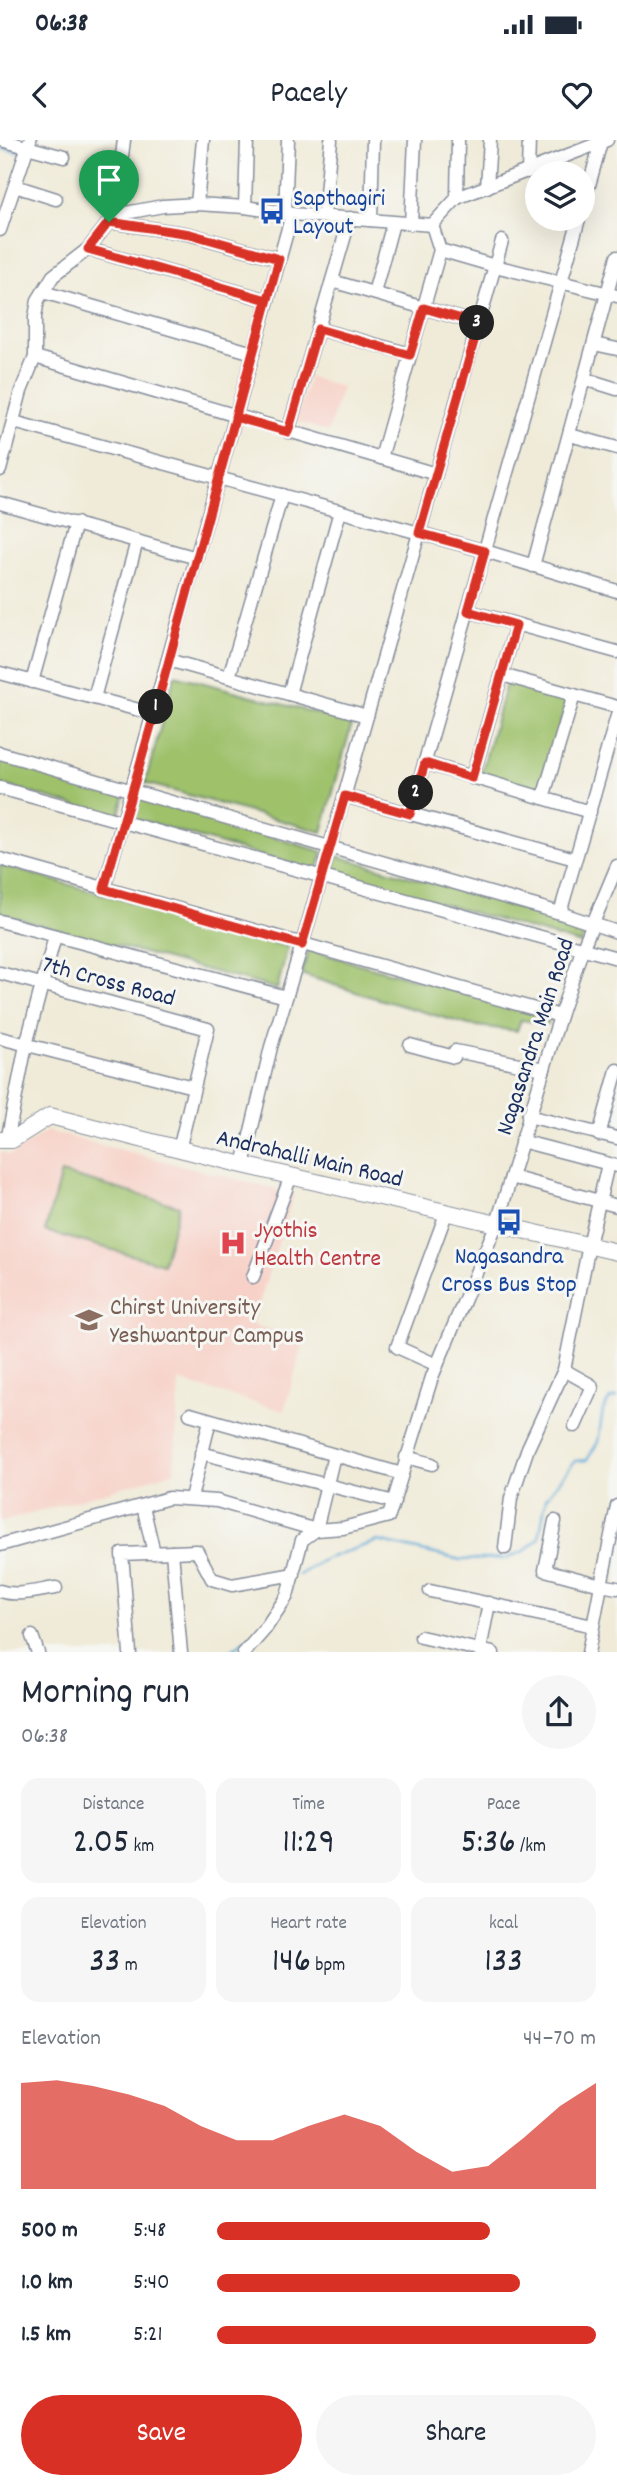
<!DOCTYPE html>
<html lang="en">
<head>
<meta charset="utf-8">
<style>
  :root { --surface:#fff; --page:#f6f6f7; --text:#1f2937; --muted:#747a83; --accent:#d93025 }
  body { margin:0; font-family:Dekko,sans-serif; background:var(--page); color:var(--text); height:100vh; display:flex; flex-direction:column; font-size:26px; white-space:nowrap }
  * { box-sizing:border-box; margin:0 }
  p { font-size:23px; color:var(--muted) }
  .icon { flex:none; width:38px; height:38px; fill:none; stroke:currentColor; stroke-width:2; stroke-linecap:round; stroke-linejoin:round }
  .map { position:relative; height:1512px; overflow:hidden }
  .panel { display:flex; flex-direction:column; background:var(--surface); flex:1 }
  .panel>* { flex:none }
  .tools { position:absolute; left:525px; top:21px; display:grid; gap:14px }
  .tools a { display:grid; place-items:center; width:70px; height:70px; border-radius:50%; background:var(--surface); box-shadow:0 7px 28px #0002; font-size:35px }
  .pin { position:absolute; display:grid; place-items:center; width:60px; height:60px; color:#fff; margin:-72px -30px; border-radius:50% 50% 50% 0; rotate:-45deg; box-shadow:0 0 7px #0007 }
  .pin .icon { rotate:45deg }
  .km { position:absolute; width:35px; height:35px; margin:-18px; border-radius:50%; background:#222; color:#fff; font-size:19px; line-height:35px; text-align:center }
  .round { display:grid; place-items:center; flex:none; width:74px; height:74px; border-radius:37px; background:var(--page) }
  .summary { display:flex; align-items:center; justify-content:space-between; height:119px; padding:0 21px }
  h1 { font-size:38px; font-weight:600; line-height:52px }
  .metrics { display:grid; grid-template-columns:repeat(3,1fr); gap:10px; height:119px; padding:7px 21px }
  .metrics div { display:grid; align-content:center; border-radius:18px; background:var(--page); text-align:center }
  .metrics b { font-size:35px; font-weight:600 }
  .metrics small { font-size:19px; font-weight:400 }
  .metrics p { font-size:19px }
  .chart { height:196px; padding:14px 21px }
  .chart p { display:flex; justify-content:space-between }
  .chart svg { width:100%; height:126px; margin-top:7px; fill:var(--accent); opacity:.7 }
  .action { display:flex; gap:14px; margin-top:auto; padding:14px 21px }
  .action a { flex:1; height:80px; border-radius:42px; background:var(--accent); color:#fff; font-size:28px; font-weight:600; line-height:80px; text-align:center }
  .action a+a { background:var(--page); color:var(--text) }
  ul { padding:0 21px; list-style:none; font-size:23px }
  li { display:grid; grid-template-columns:112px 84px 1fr; align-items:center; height:52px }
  li i { height:18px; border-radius:9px; background:var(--accent) }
  .status { display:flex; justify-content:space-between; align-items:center; height:49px; padding:0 35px; background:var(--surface); direction:ltr }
  .status svg { height:19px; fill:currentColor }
  header { display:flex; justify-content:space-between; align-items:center; height:91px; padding:0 21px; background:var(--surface); font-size:32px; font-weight:600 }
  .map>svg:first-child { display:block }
  .built { fill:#f7d1c7 }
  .green { fill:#9ec16a; stroke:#5c7864; stroke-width:2 }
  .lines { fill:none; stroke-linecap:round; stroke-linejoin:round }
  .stream { stroke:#5da8d6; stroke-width:2.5 }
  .minor-casing { stroke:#868d9b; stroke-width:15 }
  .major-casing { stroke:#868d9b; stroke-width:18 }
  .minor { stroke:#fff; stroke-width:12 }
  .major { stroke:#fff; stroke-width:16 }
  .route-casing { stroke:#fff; stroke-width:14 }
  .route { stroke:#d93025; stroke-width:9 }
  .labels { text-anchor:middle; stroke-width:6; stroke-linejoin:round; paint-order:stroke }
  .transit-label { font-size:24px; fill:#164399; stroke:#f6f6f2; text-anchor:start }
  .street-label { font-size:24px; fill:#1b2f5e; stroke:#f6f6f2 }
  .health-label { font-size:24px; fill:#be3a42; stroke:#f6f6f2; text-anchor:start }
  .education-label { font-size:24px; fill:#785e54; stroke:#f6f6f2; text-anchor:start }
</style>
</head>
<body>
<div class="status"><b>06:38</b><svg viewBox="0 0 49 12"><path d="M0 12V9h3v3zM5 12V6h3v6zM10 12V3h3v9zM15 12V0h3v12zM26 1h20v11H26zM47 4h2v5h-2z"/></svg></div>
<header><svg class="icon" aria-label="back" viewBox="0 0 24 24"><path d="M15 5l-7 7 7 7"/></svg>Pacely<svg class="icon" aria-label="heart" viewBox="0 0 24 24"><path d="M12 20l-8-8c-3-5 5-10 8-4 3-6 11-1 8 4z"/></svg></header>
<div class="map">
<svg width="617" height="1513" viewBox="0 0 617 1513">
  <rect width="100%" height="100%" fill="#f6f6f2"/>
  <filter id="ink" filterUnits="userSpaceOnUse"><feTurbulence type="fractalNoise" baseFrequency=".0143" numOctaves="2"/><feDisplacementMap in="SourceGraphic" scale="14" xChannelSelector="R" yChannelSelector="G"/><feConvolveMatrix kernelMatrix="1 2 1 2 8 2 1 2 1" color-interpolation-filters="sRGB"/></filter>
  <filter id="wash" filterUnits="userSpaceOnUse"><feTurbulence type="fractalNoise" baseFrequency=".00686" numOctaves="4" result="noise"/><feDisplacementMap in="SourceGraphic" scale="28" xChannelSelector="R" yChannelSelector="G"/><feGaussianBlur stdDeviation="1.57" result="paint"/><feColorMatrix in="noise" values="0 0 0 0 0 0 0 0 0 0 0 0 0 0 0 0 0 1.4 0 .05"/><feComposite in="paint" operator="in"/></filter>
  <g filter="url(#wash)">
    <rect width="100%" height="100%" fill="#f0ebd8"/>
    <g class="built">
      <path d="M309,237L342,247L328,292L296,281Z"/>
      <path d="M47,991L294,1054L252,1185L305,1199L284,1271L179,1241L174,1332L2,1382L0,1381V1011L10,1015Z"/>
    </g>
    <g class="green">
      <path d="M175,535L352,583L322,692L145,643Z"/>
      <path d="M507,540L567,558L541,652L481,634Z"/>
      <path d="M0,617L125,653L118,678L0,644Z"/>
      <path d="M138,657L323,712L317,732L132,678Z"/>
      <path d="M337,716L586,787L581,804L333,732Z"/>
      <path d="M0,725L288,807L277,849L0,774Z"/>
      <path d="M309,810L550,877L548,884L521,880L517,891L469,885L365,855L301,834Z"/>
      <path d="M61,1033L179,1066L163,1124L45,1091Z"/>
    </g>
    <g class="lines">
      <g class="stream">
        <path d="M0,8L20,12"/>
        <path d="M299,1435L325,1419L378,1401L461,1420L507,1418L524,1411L539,1399L546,1358L575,1321L587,1320L598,1302L603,1270L610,1259L617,1257"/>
        <path d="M228,1513L251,1496"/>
      </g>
    </g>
  </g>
  <g filter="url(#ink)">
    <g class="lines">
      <g class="minor-casing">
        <g id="minor">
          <path d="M1,0L64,17"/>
          <path d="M528,32L529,0"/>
          <path d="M15,46L56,59"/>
          <path d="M487,47L490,0"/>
          <path d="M457,58L458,0"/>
          <path d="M197,64L203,0"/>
          <path d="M245,67L247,0"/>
          <path d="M583,67L601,2"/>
          <path d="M285,73L288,0"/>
          <path d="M120,74V31L124,0"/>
          <path d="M324,75L331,0"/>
          <path d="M371,80L373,0"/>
          <path d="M109,82L189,94L279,119"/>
          <path d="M411,84L415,0"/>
          <path d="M0,90L30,0"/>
          <path d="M88,109L267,160"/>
          <path d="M440,110L495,126L617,156"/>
          <path d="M332,141L479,184"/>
          <path d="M43,152L253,213"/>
          <path d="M374,153L393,83"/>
          <path d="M318,189L410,214"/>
          <path d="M594,204L617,209"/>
          <path d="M35,217L436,334"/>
          <path d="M585,239L617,249"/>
          <path d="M14,282L485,411L617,451"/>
          <path d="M288,292L350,78"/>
          <path d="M570,295L617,308"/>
          <path d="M381,318L440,110L432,85"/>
          <path d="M0,330L21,251L35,217V177L38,160L53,136L88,109L109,82L120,74L163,66L197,64L245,67L292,74L432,85L457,58L607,0"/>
          <path d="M0,363L197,418"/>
          <path d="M533,426L617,117"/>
          <path d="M468,471L617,512"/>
          <path d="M168,520L367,576"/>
          <path d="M0,533L154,574"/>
          <path d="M502,535L617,567"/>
          <path d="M229,537L282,355"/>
          <path d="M32,542L76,383"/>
          <path d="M289,554L340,371"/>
          <path d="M94,558L137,401"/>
          <path d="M0,613L560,773L617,792"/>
          <path d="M425,623L590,672"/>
          <path d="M472,638L516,485"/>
          <path d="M0,648L617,818"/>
          <path d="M345,656L575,719"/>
          <path d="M543,658L574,555"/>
          <path d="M410,674L579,79"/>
          <path d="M0,719L560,876"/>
          <path d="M104,749L292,74"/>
          <path d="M560,773L617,576"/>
          <path d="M0,781L286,857"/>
          <path d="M0,833L208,889L179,1010"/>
          <path d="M0,898L193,947"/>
          <path d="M410,905L454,917L455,911L544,929"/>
          <path d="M528,976L617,998"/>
          <path d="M599,995L617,930"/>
          <path d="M7,1001L26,905L55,796"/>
          <path d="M521,1001L617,1026"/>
          <path d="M243,1025L271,907L302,805L502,101"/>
          <path d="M511,1037L617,1066"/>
          <path d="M253,1137L291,1036"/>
          <path d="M437,1225L397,1207L447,1071"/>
          <path d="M190,1274L402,1334"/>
          <path d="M575,1286L592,1248L591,1245L564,1230L589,1105L608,1024"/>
          <path d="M201,1313L394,1362"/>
          <path d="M406,1317L432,1324"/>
          <path d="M191,1358L210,1280"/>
          <path d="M143,1366L154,1413"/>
          <path d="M555,1381L545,1430L601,1445L617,1366"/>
          <path d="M0,1405L169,1358L217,1361L316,1390L343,1388L389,1376L432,1237L497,1083L560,876L583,807L617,726"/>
          <path d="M505,1408L511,1358L528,1308L564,1230"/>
          <path d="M172,1412L181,1513"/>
          <path d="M0,1451C16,1457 40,1450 56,1448"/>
          <path d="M430,1451L593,1486"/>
          <path d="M32,1496L38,1513"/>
          <path d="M421,1497L493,1513"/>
          <path d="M480,1510L489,1463"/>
          <path d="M130,1513L122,1414L197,1411L212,1439L232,1445L294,1434"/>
          <path d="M244,1513L265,1489L287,1456L302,1400L316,1390L334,1315"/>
          <path d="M588,1513L601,1445L617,1448"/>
        </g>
      </g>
      <g class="major-casing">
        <path id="major" d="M0,1000H12L50,976L243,1025L617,1112"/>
      </g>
      <use href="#minor" class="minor"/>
      <use href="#major" class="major"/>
    </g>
  </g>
  <g class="lines" filter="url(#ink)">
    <g class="route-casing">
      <path id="route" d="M109,82L190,94L279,119C236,271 196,423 154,575C138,633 120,691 104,749L302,805L345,656L410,674L425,623L472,638L516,485L468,471L485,411L419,393L479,184L424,168L410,215L318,189L288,292L235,277L267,160L88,109L109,82"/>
    </g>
    <use href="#route" class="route"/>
  </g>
  <defs>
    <g id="bus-bare" transform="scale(2.1)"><path d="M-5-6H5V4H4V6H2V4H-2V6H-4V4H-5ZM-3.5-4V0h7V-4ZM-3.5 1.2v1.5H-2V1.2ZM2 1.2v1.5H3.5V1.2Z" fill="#1a4fb4" stroke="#f6f6f2" stroke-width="2.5" paint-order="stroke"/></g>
    <g id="hospital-bare" transform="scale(2.1)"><path d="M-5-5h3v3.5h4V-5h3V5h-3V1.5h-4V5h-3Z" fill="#e0444e" stroke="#f6f6f2" stroke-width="2.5" paint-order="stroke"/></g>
    <g id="university-bare" transform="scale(2.1)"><path d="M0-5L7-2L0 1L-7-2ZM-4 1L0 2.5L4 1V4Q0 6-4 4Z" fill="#8d6e63" stroke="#f6f6f2" stroke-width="2.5" paint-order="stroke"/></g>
  </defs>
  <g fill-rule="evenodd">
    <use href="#bus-bare" x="272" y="71"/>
    <use href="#bus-bare" x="509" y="1082"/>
    <use href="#hospital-bare" x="233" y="1103"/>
    <use href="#university-bare" x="89" y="1180"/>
  </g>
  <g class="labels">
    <g class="transit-label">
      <text x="293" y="65">Sapthagiri<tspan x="293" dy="28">Layout</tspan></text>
      <text x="509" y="1123" text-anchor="middle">Nagasandra<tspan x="509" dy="28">Cross Bus Stop</tspan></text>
    </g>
    <g class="street-label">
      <text transform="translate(109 840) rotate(15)" y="8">7th Cross Road</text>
      <text transform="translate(534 896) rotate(-72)" y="8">Nagasandra Main Road</text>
      <text transform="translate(310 1017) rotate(13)" y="8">Andrahalli Main Road</text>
    </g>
    <g class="health-label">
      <text x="254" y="1097">Jyothis<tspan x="254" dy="28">Health Centre</tspan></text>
    </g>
    <g class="education-label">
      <text x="110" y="1174">Chirst University<tspan x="110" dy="28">Yeshwantpur Campus</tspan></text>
    </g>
  </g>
</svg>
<div class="tools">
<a><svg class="icon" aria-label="layers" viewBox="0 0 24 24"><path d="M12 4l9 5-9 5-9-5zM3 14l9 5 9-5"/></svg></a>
</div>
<div class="pin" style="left:109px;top:82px;background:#1e9e55"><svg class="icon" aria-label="arrive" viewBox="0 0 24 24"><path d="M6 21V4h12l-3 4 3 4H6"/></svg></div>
<b class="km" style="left:156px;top:567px">1</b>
<b class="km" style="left:416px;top:653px">2</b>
<b class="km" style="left:477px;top:183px">3</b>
</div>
<section class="panel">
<div class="summary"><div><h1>Morning run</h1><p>06:38</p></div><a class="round"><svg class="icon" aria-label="share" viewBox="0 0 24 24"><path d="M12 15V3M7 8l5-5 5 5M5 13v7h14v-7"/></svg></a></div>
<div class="metrics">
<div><p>Distance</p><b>2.05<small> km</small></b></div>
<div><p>Time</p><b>11:29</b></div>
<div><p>Pace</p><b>5:36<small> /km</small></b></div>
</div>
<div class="metrics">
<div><p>Elevation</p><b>33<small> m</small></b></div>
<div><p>Heart rate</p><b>146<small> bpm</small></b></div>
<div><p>kcal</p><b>133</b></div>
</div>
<div class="chart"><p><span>Elevation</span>44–70 m</p>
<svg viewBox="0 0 160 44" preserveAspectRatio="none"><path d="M0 44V7L10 6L20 8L30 11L40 15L50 22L60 27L70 27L80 22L90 18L100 22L110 31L120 38L130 36L140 26L150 15L160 7V44z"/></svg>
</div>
<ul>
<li><b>500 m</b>5:48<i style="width:72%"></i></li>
<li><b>1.0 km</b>5:40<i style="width:80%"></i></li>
<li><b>1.5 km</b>5:21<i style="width:100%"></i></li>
</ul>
<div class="action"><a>Save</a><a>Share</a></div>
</section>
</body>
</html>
